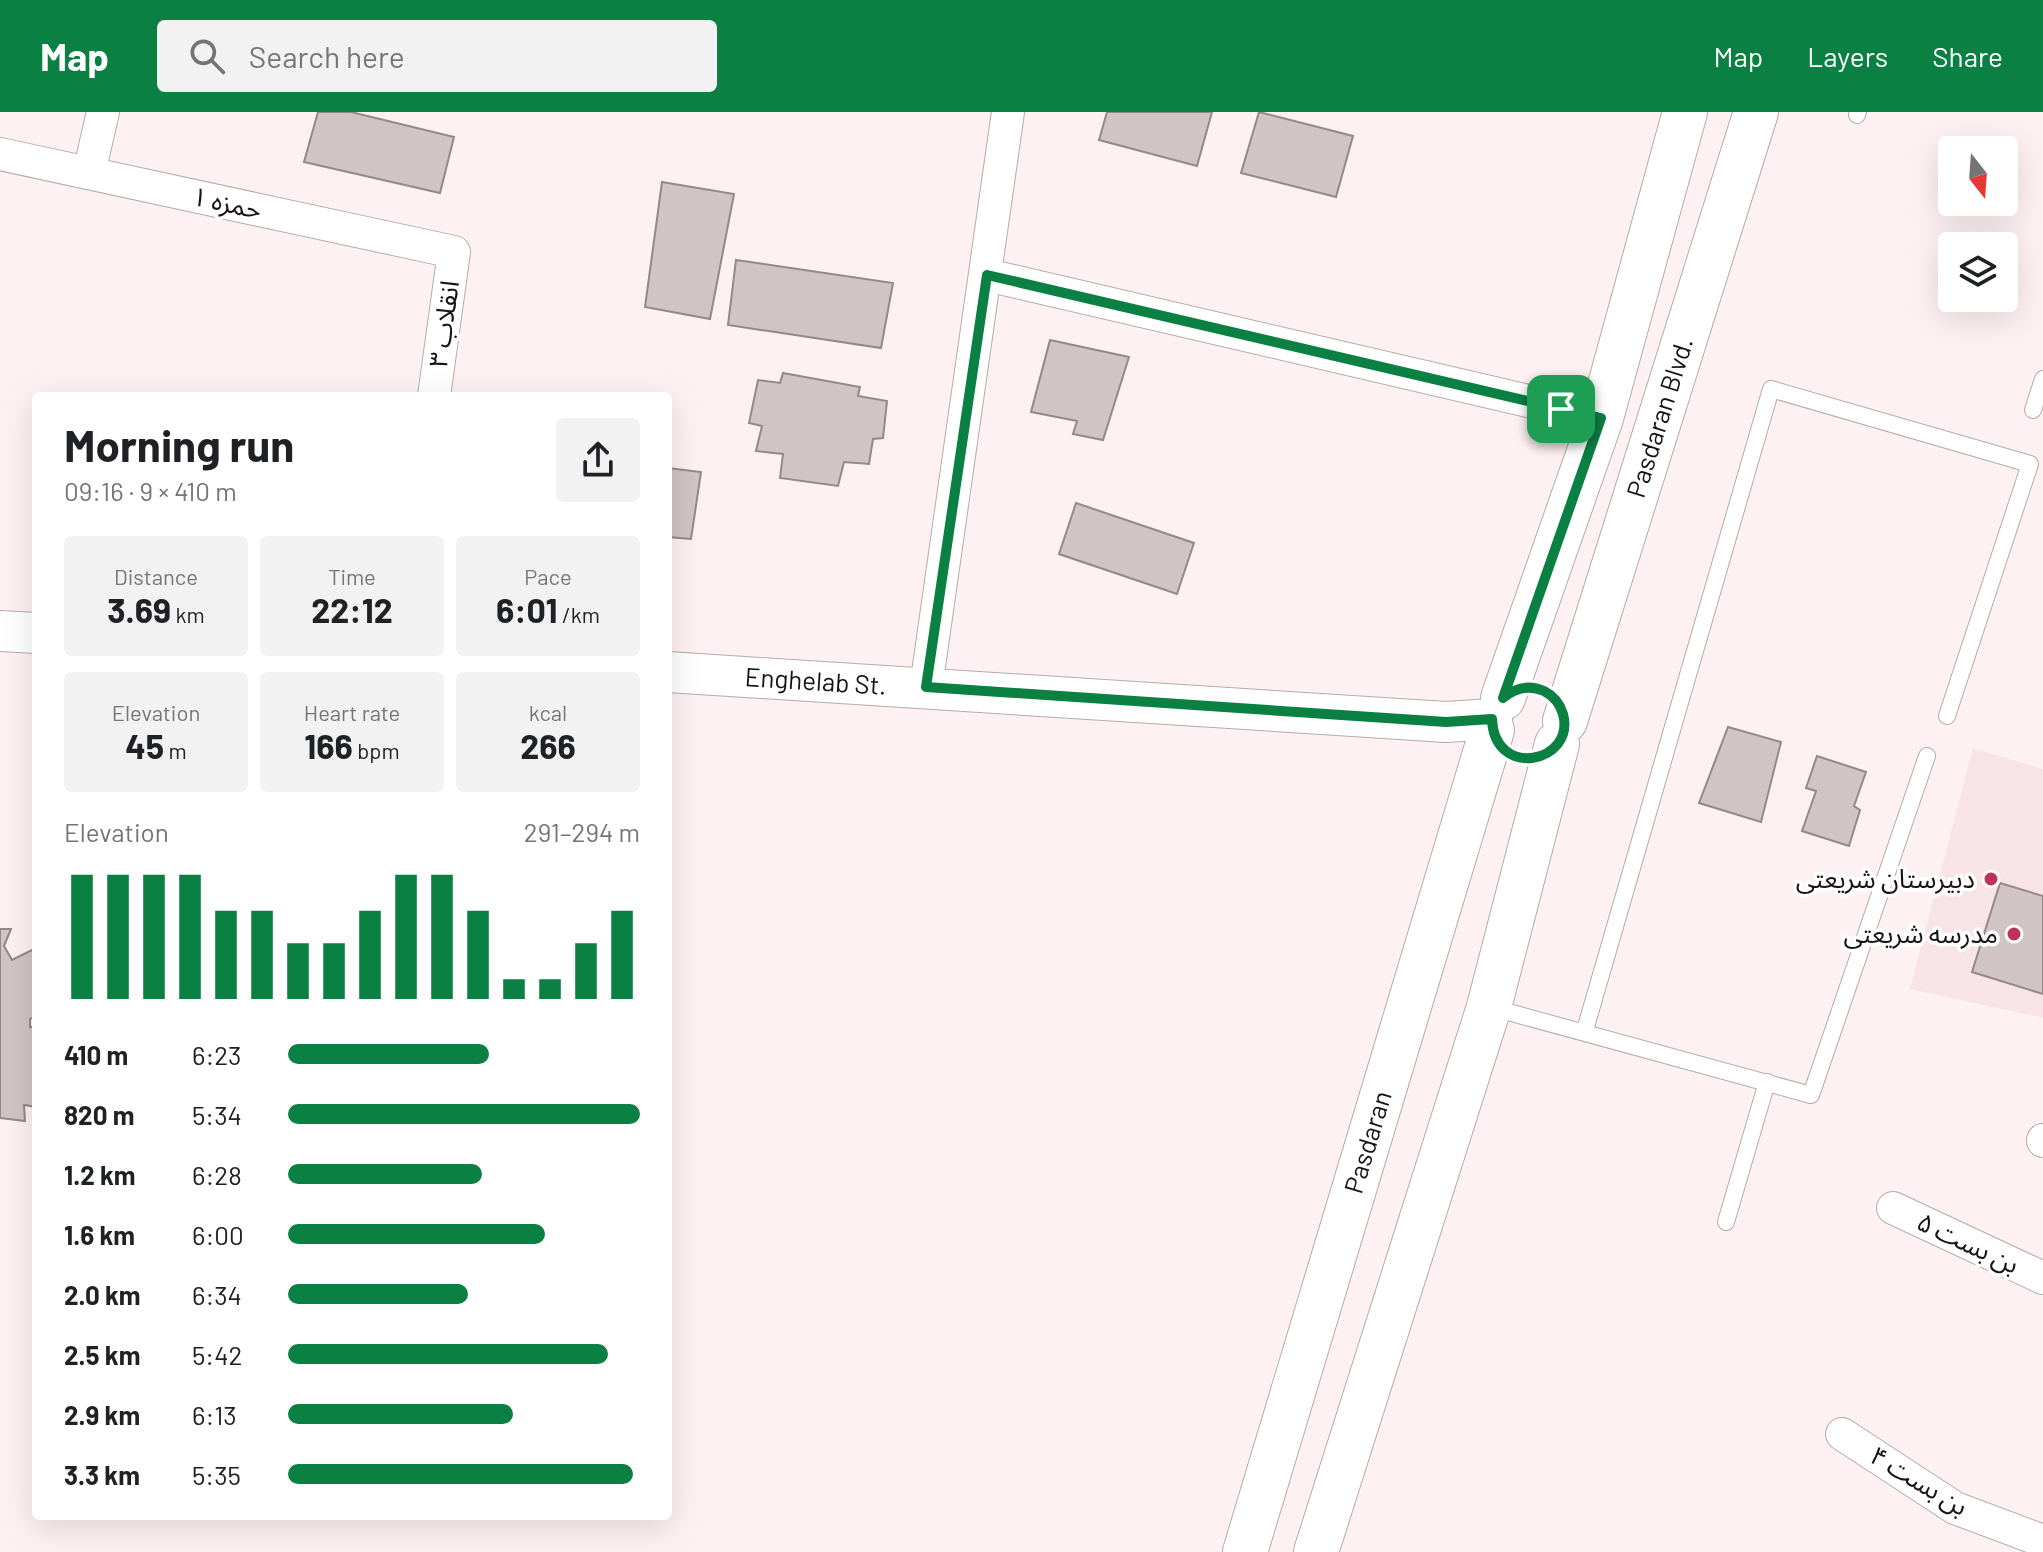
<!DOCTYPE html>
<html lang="en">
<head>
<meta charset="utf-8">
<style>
  :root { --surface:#fff; --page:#f2f2f2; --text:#202124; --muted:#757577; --accent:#0b8043 }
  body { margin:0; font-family:Barlow,"Noto Sans Arabic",sans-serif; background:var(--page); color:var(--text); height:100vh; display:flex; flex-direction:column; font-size:30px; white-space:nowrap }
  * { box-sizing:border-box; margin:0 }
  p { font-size:26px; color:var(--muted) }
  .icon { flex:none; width:44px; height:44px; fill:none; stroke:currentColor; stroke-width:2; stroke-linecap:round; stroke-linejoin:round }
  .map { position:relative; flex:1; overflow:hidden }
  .details { position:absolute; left:32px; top:280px; width:640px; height:1128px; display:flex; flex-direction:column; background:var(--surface); border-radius:8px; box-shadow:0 8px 32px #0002 }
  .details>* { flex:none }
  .needle { width:52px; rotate:163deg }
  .tools { position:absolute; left:1938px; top:24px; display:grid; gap:16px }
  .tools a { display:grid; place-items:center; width:80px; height:80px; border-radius:8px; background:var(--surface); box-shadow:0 8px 32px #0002; font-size:40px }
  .pin { position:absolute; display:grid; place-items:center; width:68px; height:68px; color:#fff; margin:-34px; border-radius:16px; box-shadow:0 4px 12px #0006 }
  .round { display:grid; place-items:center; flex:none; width:84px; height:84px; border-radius:8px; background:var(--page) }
  .head { display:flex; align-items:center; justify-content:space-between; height:136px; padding:0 32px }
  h1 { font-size:44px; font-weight:700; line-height:60px }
  .stats { display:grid; grid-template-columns:repeat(3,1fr); gap:12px; height:136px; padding:8px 32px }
  .stats div { display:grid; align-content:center; border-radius:8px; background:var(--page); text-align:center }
  .stats b { font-size:34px; font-weight:700 }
  .stats small { font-size:22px; font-weight:400 }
  .stats p { font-size:22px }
  .chart { height:224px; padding:16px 32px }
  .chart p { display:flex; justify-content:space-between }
  .chart svg { width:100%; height:144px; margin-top:8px; stroke:var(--accent); stroke-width:6 }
  ul { padding:0 32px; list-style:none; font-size:26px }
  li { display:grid; grid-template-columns:128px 96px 1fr; align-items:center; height:60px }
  li i { height:20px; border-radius:10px; background:var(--accent) }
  header { display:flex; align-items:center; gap:48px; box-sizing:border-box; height:112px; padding:0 40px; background:var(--accent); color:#fff }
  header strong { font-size:38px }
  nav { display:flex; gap:44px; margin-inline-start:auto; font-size:28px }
  .search { width:560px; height:72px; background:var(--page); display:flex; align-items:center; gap:20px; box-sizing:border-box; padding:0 28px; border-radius:8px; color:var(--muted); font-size:30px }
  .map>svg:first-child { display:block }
  .built { fill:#f8e3e6 }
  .building { fill:#d1c4c5; stroke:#94888a; stroke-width:2 }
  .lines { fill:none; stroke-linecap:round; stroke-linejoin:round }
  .service-casing { stroke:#b6aaab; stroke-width:18 }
  .minor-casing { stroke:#b6aaab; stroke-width:34 }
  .tertiary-casing { stroke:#b6aaab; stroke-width:42 }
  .secondary-casing { stroke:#b6aaab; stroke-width:46 }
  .service { stroke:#fff; stroke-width:16 }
  .minor { stroke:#fff; stroke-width:32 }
  .tertiary { stroke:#fff; stroke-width:40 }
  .secondary { stroke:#fff; stroke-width:44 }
  .route-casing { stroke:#fff; stroke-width:16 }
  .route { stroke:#0b8043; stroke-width:10 }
  .poi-dot { fill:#c0315a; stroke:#fff; stroke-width:3 }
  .labels { text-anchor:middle; stroke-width:7; stroke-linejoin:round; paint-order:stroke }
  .street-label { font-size:26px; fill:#181314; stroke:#fff }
  .poi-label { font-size:26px; fill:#181314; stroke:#fff; text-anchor:end }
</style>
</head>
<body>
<header>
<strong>Map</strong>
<div class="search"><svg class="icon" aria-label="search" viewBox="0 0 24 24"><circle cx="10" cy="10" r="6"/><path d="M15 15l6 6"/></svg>Search here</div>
<nav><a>Map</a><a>Layers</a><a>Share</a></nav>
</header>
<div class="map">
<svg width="2043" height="1440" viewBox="0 0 2043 1440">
  <rect width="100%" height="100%" fill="#fef1f3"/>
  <path class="built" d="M1973,636L2043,657V906L1910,877Z"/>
  <g class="building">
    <path d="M318,0H351L454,25L440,81L304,50Z"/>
    <path d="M1107,0H1212L1197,54L1099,28Z"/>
    <path d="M1259,0L1353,24L1336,85L1241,61Z"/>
    <path d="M662,70L734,82L710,207L645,195Z"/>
    <path d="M736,148L893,171L881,236L728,213Z"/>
    <path d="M1050,228L1129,245L1103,328L1073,322L1077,309L1031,300Z"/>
    <path d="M783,261L860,275L858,284L887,289L883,326L873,327L869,352L844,350L838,374L780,366L783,342L756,339L762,314L749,311L758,268L780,271Z"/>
    <path d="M668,356L701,360L691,427L668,425Z"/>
    <path d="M1076,391L1194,431L1177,482L1059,442Z"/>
    <path d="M1728,615L1781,630L1761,710L1699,691Z"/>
    <path d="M1817,644L1866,660L1854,694L1860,698L1849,734L1802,719L1816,679L1806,676Z"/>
    <path d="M2000,771L2043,784V882L1972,860Z"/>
    <path d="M0,817H11L4,834L12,848L36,836V904L30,907V915H36V995L24,993L25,1009L0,1006Z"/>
  </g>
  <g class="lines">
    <g class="service-casing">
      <g id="service">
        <path d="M1857,3L1858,0"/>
        <path d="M2033,298L2043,267"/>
        <path d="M1490,895L1811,983L1927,644"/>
        <path d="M1585,918L1771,277L2030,352L1947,604"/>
        <path d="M1726,1110L1767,970"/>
      </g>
    </g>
    <g class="minor-casing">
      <g id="minor">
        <path d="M0,42L454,140L434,284"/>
        <path d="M89,61L103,0"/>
        <path d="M987,163L1601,306"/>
        <path d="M926,575L1008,0"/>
        <path d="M2043,1029V1028"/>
        <path d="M1893,1096L2043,1166"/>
        <path d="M1842,1322L1955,1396L2043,1429"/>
      </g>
    </g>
    <g class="tertiary-casing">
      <g id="tertiary">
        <path d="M0,519L36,521"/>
        <path id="s1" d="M668,560L1446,610L1492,607"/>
      </g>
    </g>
    <g class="secondary-casing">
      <g id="secondary">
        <path d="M1503,586L1601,306L1685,0"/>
        <path id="s2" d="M1565,609L1756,0"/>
        <path id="s3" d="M1245,1440L1492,618"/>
        <path d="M1316,1440L1489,895L1557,632"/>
      </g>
    </g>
    <use href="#service" class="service"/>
    <use href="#minor" class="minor"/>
    <use href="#tertiary" class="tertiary"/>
    <use href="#secondary" class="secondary"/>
  </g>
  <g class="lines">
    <g class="route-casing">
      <path id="route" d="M987,163L1601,306L1503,586C1515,576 1528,572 1544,579C1554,584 1560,592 1563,602C1576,651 1494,668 1492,607L1446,610L926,575Z"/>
    </g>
    <use href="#route" class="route"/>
  </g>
  <g class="poi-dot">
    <circle cx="1991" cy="767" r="8"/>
    <circle cx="2014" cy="822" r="8"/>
  </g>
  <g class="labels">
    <g class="street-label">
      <text transform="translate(227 91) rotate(12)" y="9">حمزه ۱</text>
      <text transform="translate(444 212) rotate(-82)" y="9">انقلاب ۳</text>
      <text dy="9" stroke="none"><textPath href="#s2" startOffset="318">Pasdaran Blvd.</textPath></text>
      <text dy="9" stroke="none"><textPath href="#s1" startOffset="148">Enghelab St.</textPath></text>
      <text dy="9" stroke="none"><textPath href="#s3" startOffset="428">Pasdaran</textPath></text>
      <text transform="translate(1968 1131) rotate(25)" y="9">بن بست ۵</text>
      <text transform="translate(1919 1369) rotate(31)" y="9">بن بست ۴</text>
    </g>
    <g class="poi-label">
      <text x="1975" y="776">دبیرستان شریعتی</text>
      <text x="1998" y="831">مدرسه شریعتی</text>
    </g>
  </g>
</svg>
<div class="tools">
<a><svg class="needle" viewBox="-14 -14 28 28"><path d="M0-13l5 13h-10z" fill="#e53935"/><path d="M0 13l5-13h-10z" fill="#757577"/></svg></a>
<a><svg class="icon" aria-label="layers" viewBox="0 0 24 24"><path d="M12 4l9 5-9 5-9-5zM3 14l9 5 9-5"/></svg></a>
</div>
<div class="pin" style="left:1561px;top:297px;background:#1e9e55"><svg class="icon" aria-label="arrive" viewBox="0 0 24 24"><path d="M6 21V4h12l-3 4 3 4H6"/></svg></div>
<section class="details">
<div class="head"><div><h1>Morning run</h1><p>09:16 · 9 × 410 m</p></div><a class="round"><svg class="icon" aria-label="share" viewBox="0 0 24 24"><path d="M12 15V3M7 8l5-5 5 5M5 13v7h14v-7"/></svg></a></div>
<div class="stats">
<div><p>Distance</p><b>3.69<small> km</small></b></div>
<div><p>Time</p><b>22:12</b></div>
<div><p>Pace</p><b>6:01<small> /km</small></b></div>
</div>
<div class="stats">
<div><p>Elevation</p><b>45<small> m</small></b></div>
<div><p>Heart rate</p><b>166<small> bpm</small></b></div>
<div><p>kcal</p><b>266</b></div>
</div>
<div class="chart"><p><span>Elevation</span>291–294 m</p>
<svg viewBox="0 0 160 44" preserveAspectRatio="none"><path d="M5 44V6M15 44V6M25 44V6M35 44V6M45 44V17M55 44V17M65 44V27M75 44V27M85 44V17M95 44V6M105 44V6M115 44V17M125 44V38M135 44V38M145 44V27M155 44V17"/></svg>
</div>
<ul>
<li><b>410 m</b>6:23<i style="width:57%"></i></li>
<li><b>820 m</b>5:34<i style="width:100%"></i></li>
<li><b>1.2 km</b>6:28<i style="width:55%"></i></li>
<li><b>1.6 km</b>6:00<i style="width:73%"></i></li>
<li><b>2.0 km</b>6:34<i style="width:51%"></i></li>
<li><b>2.5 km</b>5:42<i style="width:91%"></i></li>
<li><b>2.9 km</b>6:13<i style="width:64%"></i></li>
<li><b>3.3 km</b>5:35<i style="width:98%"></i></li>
</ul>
</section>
</div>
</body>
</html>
